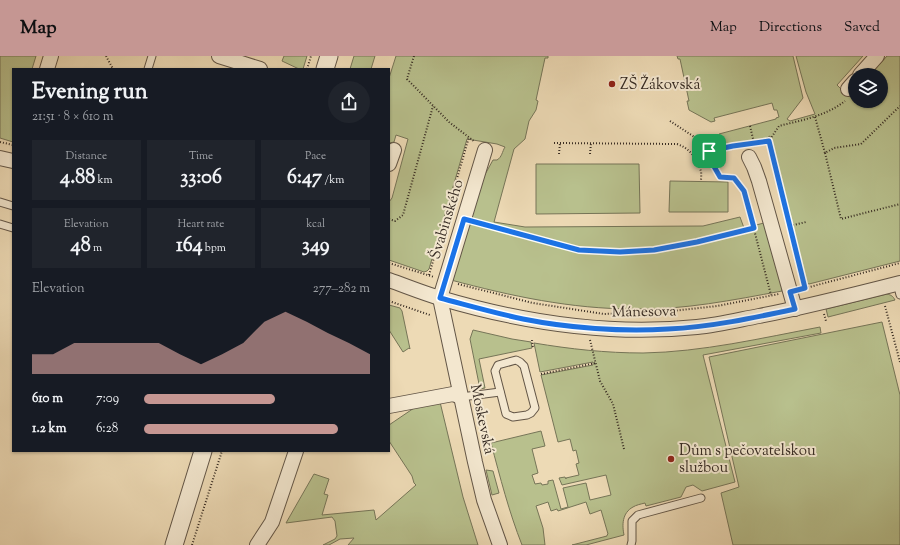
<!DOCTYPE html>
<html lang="en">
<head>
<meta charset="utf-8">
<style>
  :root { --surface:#171b24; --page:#20242c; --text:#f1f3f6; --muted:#9ea1a6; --accent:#c59692 }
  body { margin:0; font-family:"Sorts Mill Goudy",serif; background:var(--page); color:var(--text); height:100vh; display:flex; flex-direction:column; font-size:15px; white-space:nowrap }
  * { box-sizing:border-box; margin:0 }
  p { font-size:13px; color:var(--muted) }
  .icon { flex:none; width:22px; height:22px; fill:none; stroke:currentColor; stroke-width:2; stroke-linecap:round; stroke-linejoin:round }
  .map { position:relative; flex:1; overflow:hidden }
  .details { position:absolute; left:12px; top:12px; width:378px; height:384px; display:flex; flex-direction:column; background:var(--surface); border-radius:0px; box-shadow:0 1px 3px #0004 }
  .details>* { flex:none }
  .tools { position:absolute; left:848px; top:12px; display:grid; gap:8px }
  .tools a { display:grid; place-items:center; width:40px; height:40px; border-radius:50%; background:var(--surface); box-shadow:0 1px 3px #0004; font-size:20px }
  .pin { position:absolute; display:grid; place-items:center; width:34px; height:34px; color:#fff; margin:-17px; border-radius:8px; box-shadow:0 2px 6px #0006 }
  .round { display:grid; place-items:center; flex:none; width:42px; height:42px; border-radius:21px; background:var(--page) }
  .head { display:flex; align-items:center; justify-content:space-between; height:68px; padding:0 20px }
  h1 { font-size:22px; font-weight:700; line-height:30px }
  .stats { display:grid; grid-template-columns:repeat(3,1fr); gap:6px; height:68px; padding:4px 20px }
  .stats div { display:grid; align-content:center; border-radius:0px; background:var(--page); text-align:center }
  .stats b { font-size:20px; font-weight:700 }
  .stats small { font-size:11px; font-weight:400 }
  .stats p { font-size:11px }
  .chart { height:112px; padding:8px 20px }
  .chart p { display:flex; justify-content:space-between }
  .chart svg { width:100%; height:72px; margin-top:4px; fill:var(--accent); opacity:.7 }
  ul { padding:0 20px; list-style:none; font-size:13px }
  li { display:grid; grid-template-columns:64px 48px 1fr; align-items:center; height:30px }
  li i { height:10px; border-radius:5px; background:var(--accent) }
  header { display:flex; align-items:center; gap:24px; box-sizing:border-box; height:56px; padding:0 20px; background:var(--accent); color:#111 }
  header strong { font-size:19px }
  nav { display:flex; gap:22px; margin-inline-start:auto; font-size:14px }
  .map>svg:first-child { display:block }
  .green { fill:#b8c08d; stroke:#767558 }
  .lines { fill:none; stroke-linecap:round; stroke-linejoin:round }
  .service-casing { stroke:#635647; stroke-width:9 }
  .minor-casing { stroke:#635647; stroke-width:16 }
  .tertiary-casing { stroke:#635647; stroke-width:19 }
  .path { stroke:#352a22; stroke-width:2; stroke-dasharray:1 2; stroke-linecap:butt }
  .service { stroke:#f3e7cf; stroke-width:7 }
  .minor { stroke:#f3e7cf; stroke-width:14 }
  .tertiary { stroke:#f3e7cf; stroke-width:17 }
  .route-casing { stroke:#fff; stroke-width:8 }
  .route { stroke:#1a73e8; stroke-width:5 }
  .poi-dot { fill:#8f2418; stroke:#f3e7cf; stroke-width:1.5 }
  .labels { text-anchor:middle; stroke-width:4; stroke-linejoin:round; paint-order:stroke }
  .poi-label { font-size:15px; fill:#352a22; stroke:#f3e7cf; text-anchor:start }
  .street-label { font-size:15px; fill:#352a22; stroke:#f3e7cf }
</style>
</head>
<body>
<header>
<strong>Map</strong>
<nav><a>Map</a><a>Directions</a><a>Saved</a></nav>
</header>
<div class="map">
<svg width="900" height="489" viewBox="0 0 900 489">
  <rect width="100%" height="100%" fill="#eddab5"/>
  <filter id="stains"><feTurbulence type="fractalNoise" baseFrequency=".005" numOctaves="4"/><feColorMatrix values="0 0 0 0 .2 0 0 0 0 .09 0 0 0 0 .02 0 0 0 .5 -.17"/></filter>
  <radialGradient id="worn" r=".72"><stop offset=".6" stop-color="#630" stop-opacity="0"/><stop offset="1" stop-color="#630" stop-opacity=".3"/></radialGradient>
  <g class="green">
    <path d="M0,0H36L32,13H13V86L0,82Z"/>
    <path d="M284,0H307L303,13H299L282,5Z"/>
    <path d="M354,0H375L371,13H350Z"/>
    <path d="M396,0H548V2H545L536,44L538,45L536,54L529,65L525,83L514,93L494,166L525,171L703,170L740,161L744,172L764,167L782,230V235C733,244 684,254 634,253C571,253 511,240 451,224L478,131L493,104H497C502,101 502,96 505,91L497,88L467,83L429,213L427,215L424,216L389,204V146L392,142L408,83L396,79L394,86L389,87V22Z"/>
    <path d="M677,0H793L803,42L787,63L790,65L815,58L806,36L796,0H863L837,29L848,40L855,32V45H881V19H870L887,0H900V205L809,228L806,227L805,225L770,80L765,83L731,88L733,94C728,89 719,89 716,83L720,82L719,78L776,63V62L779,61L777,54H774L772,47L714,62L715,65L711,66L689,54L687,45H689L680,3H678Z"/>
    <path d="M536,108H639L640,157L536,158Z"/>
    <path d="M670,125L728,126V156H669Z"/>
    <path d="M887,238C891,239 893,240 895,244L828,261L826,253Z"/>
    <path d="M389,249L400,252L402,255L410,293L409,292L403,296L389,274Z"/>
    <path d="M882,266L900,339V489H733L721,437L739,431L709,301Z"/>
    <path d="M820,271L821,277L703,299L735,426L702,435L693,429L686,431L681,441L646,450L645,447C641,448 636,449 633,451C622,457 622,469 624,479L586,489H572L607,480V479L608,478L601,454L590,458L586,446L558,455L557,453L551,455L548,446L536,450L543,472L545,489H522C509,456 500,421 491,387L541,375L545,390L532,393L538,417L532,419L535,428L541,427L542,429L548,428V425L553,424L561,453L568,451L563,432L586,427L590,444L611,439L606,419L562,429L559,422L565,421L566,423V422L579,419L576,408L579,407L576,394L573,395L570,383L558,386L541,319L593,309V306L540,316L534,287C570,293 606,297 643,297C702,296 762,282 820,271Z"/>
    <path d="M473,274L512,283L531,286L532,292L479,303L485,332L480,333L470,283Z"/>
    <path d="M440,346L463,441L478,489H348L354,482L340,483L329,489H323L335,483L337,480L335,465L332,461L286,467L314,418L329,423L324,438L328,439L322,459L374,454L376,464L416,429L414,427L412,420L389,385V369L417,350Z"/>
    <path d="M486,414L493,415L499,437L492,439Z"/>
  </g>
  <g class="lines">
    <g class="service-casing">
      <g id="service">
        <path d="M148,13L152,0"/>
        <path d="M0,146L13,150"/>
        <path d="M0,168L13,172"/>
        <path d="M897,227L900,239"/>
        <path d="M516,304L520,306L524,310L535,352L531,357L527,359L513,361L506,358L495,315L498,309Z"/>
        <path d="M461,341L500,336"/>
        <path d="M631,489L632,485V465L638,459L701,442"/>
      </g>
    </g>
    <g class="minor-casing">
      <g id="minor">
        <path d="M219,0L260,13"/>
        <path d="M47,13L51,0"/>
        <path d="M860,19L877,0"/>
        <path d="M848,33L855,25"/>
        <path d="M485,94L440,242L475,406L484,444L500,489"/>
        <path d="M749,101L754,111L759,125L795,253"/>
        <path d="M0,102L13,105"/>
        <path d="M389,108L394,94"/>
        <path d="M389,224C406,230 423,237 440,242C524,267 610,280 697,271C718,269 738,264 759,260C806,251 853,239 900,227"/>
        <path d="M389,350L453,338L461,341"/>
        <path d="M257,489L272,466L296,395"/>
      </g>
    </g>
    <g class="tertiary-casing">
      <g id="tertiary">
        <path d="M325,13L329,0"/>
        <path d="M174,489L203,395"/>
      </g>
    </g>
    <g class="path">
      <path d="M106,0L113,13"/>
      <path d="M414,0L407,23L449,66L475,86"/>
      <path d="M307,13L311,0"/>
      <path d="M881,23L882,24"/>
      <path d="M853,44L858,48"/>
      <path d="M815,61L825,97L834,92L861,88L900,50"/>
      <path d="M670,65L699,84L709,95L733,90L744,88"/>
      <path d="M750,70L754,87"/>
      <path d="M769,85L805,231"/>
      <path d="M0,86L13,89"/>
      <path d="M554,87L677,88C689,92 696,101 700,113C702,116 701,121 701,125"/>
      <path d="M750,88L769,85L779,70C802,64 826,60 845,45"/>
      <path d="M709,95L707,99L719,121L734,122L744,135L771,239"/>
      <path d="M825,97L841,163L900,148"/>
      <path d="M559,98L560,87"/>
      <path d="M590,98L591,87"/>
      <path d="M389,163L395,165L403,159L433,50"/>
      <path d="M475,166L579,194L620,196L654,194L697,186L754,172"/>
      <path d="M790,170L806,166"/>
      <path d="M389,207L434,221"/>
      <path d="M429,219L469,81"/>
      <path d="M458,228L533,247L604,258L663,256L717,250L779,238"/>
      <path d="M802,233L900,207"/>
      <path d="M389,245L430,259"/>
      <path d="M885,250L900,306"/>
      <path d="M824,258L826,265"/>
      <path d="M532,284L533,292"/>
      <path d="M590,284L600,325L613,348L624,393"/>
      <path d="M541,318L596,307"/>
      <path d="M192,489L222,395"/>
    </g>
    <use href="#service" class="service"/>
    <use href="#minor" class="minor"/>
    <use href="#tertiary" class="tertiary"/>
  </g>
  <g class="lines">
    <g class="route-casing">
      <path id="route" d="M769,85L805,232L790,236L795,253C753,262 711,271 668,273C622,276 568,272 523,263C495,257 467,249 440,242L464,163L579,194L620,196L654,194L697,186L754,172L744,135L734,122L720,121L708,100L707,97L709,95L733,90Z"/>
    </g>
    <use href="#route" class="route"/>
  </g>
  <g class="poi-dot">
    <circle cx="612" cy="28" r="4"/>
    <circle cx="671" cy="403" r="4"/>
  </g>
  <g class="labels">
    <g class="poi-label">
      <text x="620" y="33">ZŠ Žákovská</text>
      <text x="679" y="399">Dům s pečovatelskou<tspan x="679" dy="17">službou</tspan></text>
    </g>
    <g class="street-label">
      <text transform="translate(446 163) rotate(-73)" y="5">Švabinského</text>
      <text transform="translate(644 255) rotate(-1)" y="5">Mánesova</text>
      <text transform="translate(483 363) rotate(78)" y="5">Moskevská</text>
    </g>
  </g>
  <rect width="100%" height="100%" filter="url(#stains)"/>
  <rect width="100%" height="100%" fill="url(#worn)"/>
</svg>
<div class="tools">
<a><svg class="icon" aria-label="layers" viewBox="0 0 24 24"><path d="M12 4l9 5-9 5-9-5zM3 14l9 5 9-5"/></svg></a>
</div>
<div class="pin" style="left:709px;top:95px;background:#1e9e55"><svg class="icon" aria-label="arrive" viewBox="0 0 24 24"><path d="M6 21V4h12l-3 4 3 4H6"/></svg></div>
<section class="details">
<div class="head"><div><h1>Evening run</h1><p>21:51 · 8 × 610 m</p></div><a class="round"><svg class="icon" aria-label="share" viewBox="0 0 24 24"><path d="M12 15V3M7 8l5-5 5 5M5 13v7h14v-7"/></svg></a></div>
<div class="stats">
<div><p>Distance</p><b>4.88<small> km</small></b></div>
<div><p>Time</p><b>33:06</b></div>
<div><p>Pace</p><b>6:47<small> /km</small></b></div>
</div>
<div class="stats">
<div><p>Elevation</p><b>48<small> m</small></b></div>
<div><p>Heart rate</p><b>164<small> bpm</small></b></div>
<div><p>kcal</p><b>349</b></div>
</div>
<div class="chart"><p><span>Elevation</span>277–282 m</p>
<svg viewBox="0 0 160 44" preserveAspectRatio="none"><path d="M0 44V32L10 32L20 25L30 25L40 25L50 25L60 25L70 32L80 38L90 32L100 25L110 12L120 6L130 12L140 19L150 25L160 32V44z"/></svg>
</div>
<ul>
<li><b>610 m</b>7:09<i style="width:58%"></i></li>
<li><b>1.2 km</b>6:28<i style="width:86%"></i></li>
</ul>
</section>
</div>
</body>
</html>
